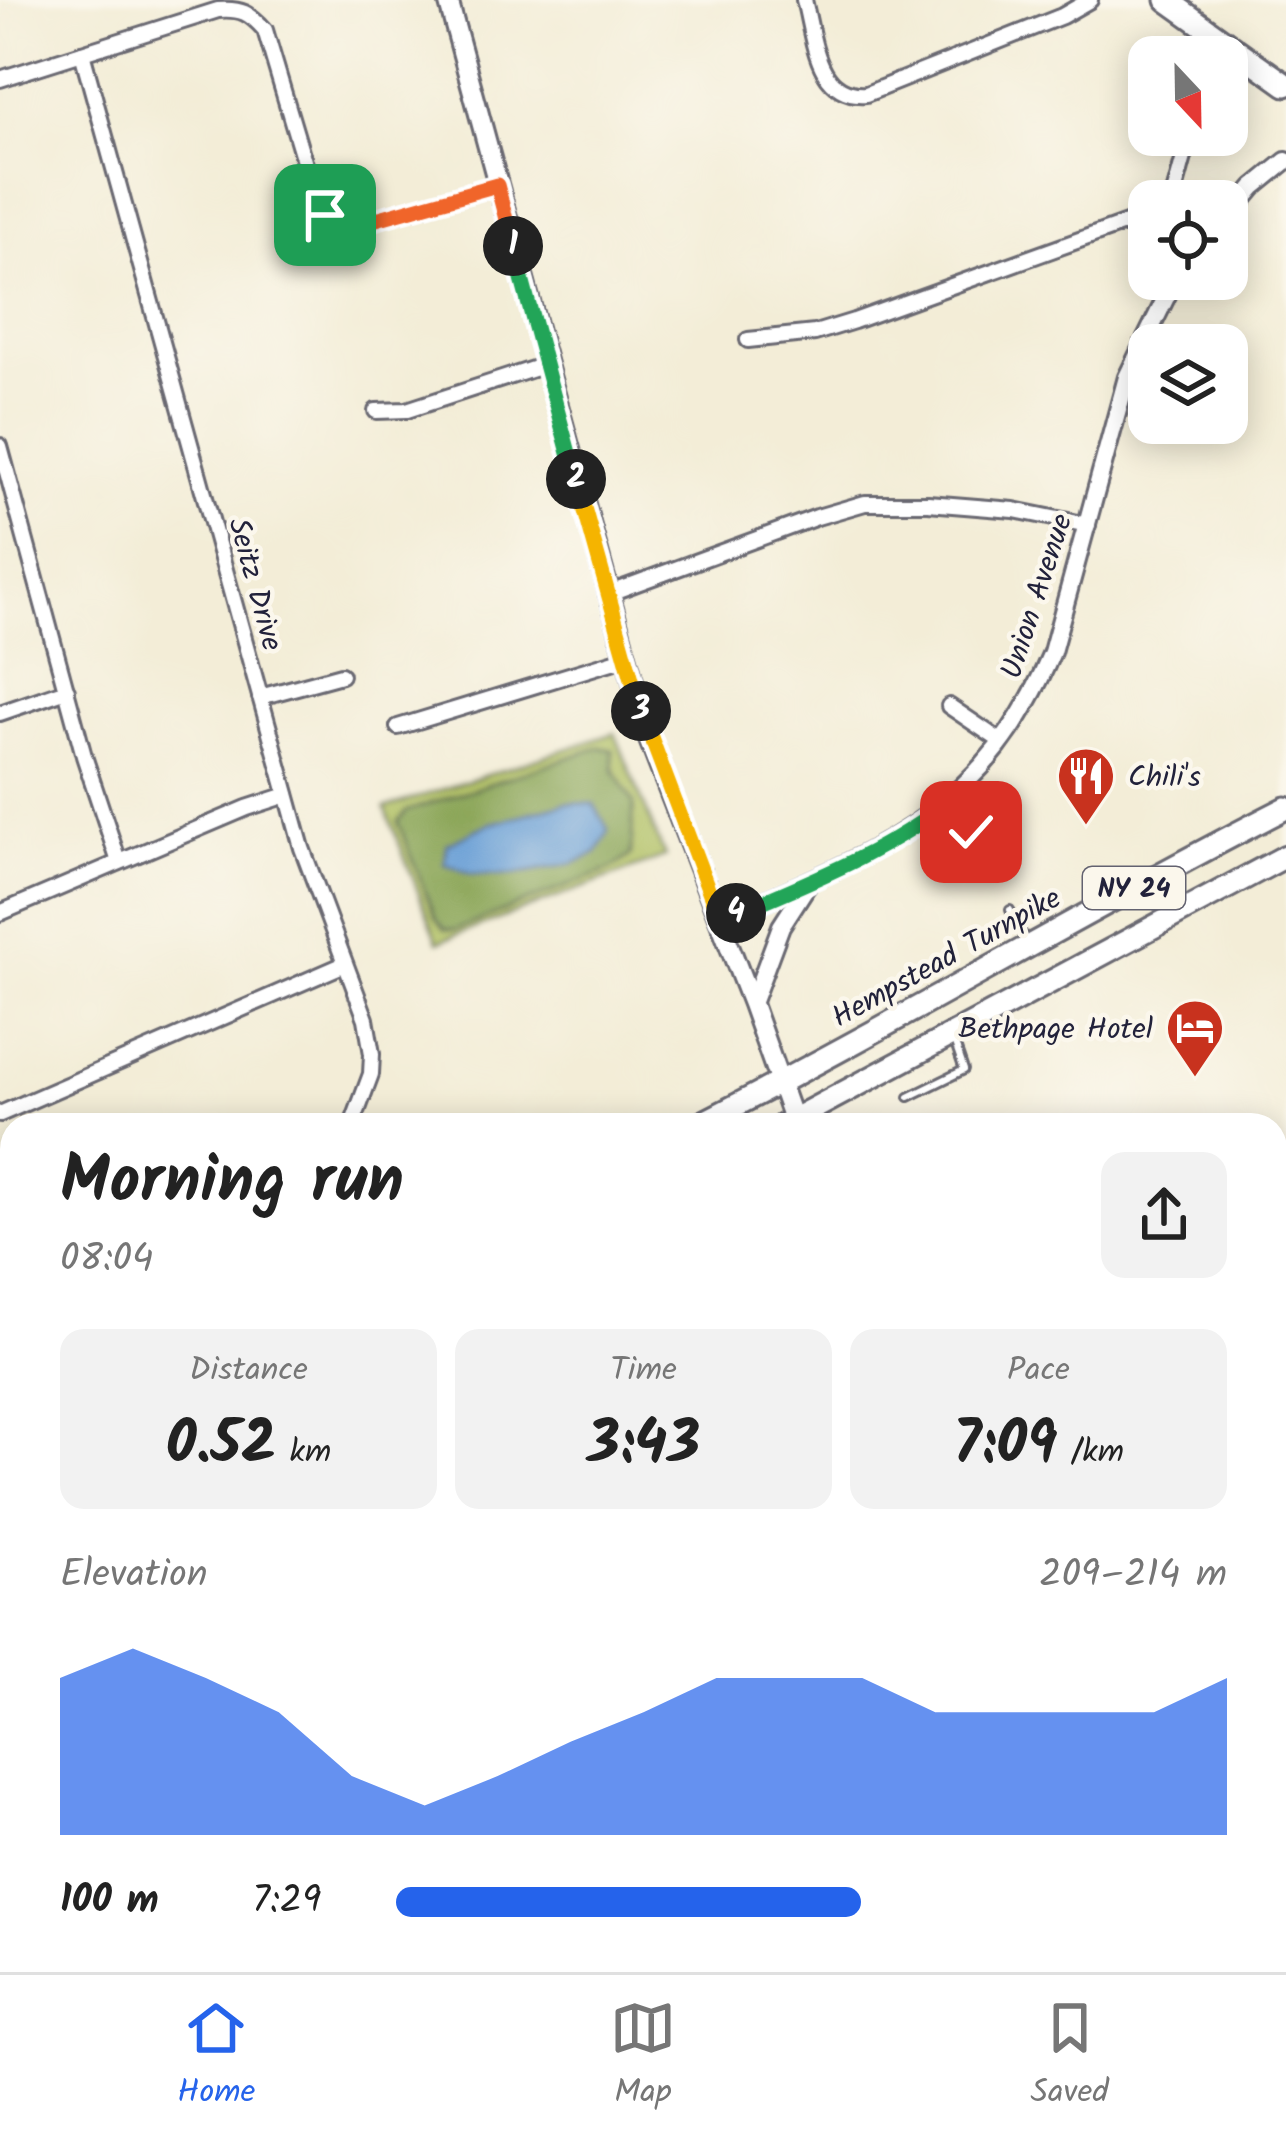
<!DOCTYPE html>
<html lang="en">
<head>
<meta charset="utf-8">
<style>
  :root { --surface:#fff; --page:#f2f2f2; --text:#222; --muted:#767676; --line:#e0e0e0; --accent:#2563eb }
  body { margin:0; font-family:Kalam,sans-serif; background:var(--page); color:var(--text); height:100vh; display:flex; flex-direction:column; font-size:45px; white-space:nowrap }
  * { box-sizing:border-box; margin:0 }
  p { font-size:39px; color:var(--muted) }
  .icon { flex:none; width:66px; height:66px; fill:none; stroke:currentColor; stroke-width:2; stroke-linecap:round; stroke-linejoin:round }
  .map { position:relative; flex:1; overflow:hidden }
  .sheet { position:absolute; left:0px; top:1113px; width:1287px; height:861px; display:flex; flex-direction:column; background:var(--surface); border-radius:36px 36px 0 0; box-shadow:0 6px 30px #0003 }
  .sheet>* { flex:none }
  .needle { width:78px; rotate:158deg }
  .controls { position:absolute; left:1128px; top:36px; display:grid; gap:24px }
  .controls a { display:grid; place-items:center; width:120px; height:120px; border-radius:24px; background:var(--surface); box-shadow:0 6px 30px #0003; font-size:60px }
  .pin { position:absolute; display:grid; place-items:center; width:102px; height:102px; color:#fff; margin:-51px; border-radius:24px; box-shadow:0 6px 18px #0006 }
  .km { position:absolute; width:60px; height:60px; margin:-30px; border-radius:50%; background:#222; color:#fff; font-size:33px; line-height:60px; text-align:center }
  .round { display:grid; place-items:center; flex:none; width:126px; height:126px; border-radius:24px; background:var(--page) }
  .headline { display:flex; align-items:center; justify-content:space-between; height:204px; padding:0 60px }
  h1 { font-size:66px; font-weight:800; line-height:90px }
  .stats { display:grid; grid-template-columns:repeat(3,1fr); gap:18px; height:204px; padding:12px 60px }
  .stats div { display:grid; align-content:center; border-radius:24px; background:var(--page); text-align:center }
  .stats b { font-size:60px; font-weight:800 }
  .stats small { font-size:33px; font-weight:400 }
  .stats p { font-size:33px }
  .chart { height:336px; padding:24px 60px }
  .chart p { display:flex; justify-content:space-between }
  .chart svg { width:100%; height:216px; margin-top:12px; fill:var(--accent); opacity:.7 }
  ul { padding:0 60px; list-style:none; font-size:39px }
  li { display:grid; grid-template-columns:192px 144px 1fr; align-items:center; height:90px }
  li i { height:30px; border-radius:15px; background:var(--accent) }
  .dock { display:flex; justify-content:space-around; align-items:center; height:168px; border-top:3px solid var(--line); background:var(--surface); font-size:33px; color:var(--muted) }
  .dock a { display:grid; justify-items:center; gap:6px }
  .dock .current { color:var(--accent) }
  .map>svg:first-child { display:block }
  .green { fill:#afbf62; stroke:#68704e; stroke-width:3 }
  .forest { fill:#8ba658; stroke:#56644a; stroke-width:3 }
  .water { fill:#699fd6; stroke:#466088; stroke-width:3 }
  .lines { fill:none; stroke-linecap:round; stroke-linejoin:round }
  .service-casing { stroke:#6b6972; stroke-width:12 }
  .minor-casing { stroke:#6b6972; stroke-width:20 }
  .tertiary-casing { stroke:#6b6972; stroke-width:22 }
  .secondary-casing { stroke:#6b6972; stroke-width:24 }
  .primary-casing { stroke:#6b6972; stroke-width:27 }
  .service { stroke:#fff; stroke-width:6 }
  .minor { stroke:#fff; stroke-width:14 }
  .tertiary { stroke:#fff; stroke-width:16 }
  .secondary { stroke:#fff; stroke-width:18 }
  .primary { stroke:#fff; stroke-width:21 }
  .split-1-casing { stroke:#fff; stroke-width:24 }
  .split-2-casing { stroke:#fff; stroke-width:24 }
  .split-3-casing { stroke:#fff; stroke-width:24 }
  .split-4-casing { stroke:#fff; stroke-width:24 }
  .split-5-casing { stroke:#fff; stroke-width:24 }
  .split-1 { stroke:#f0652b; stroke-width:15 }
  .split-2 { stroke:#22a559; stroke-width:15 }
  .split-3 { stroke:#f5b400; stroke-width:15 }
  .split-4 { stroke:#f5b400; stroke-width:15 }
  .split-5 { stroke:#22a559; stroke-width:15 }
  .labels { text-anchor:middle; stroke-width:9; stroke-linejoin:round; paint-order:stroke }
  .shield { fill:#fbf7ec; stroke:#636270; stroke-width:3 }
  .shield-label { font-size:27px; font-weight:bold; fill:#22223b }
  .street-label { font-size:30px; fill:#22223b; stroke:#fbf7ec }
  .poi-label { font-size:30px; fill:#22223b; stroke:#fbf7ec; text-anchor:start }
</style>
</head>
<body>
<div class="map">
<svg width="1286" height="1972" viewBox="0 0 1286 1972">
  <rect width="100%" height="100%" fill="#fbf7ec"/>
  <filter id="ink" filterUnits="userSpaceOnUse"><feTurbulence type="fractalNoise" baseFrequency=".00833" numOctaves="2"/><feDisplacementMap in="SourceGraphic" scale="24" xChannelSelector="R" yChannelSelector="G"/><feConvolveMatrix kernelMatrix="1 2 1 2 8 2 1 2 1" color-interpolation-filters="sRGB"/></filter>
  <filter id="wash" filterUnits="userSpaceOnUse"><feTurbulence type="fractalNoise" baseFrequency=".004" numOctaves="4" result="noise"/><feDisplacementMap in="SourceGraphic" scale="48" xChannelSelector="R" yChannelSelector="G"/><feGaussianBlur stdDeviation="2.7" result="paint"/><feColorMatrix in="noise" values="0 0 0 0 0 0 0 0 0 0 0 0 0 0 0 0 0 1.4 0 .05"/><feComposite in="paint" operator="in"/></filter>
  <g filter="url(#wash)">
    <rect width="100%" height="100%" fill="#f3edd7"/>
    <path class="green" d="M615,733L665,857L438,942L385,808Z"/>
    <path class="forest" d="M600,747L613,750L614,770L634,803L631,855L612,869L455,930L445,929L435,917L398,822L407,811Z"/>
    <path class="water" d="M566,803L594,804L609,831L597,853L572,864L511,875L473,874L445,864L447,844L488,824Z"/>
  </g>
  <g filter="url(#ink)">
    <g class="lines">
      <g class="service-casing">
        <g id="service">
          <path d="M950,801L971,833"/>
          <path d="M1010,910L1027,943"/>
          <path d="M909,1097L964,1070L954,1041"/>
          <path d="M12,1416L7,1423L12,1435"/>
        </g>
      </g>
      <g class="minor-casing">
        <g id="minor">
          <path d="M804,0C814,37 816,98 866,94L1062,16L1090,0"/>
          <path d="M82,53L302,848L366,1019L372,1054L371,1074L352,1125"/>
          <path d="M0,79L218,10C241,8 250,13 265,30L318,208L342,223H362L497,185"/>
          <path d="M1172,201L1190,135"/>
          <path d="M748,340L815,333L854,321L1149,215"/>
          <path d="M376,411L407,410L545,365"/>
          <path d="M0,446L84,756L119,862"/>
          <path d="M607,594L817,517L865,503H928L1014,510L1088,525"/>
          <path d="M260,697L341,675"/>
          <path d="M949,706L1002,742"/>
          <path d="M0,713L67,690"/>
          <path d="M398,727L625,658"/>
          <path d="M0,913L247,808L287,795"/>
          <path d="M0,1114L345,964"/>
          <path d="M0,1264L12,1286"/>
          <path d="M1275,1346L1286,1344"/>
          <path d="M1275,1444L1286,1488"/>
          <path d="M1275,1536L1286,1533"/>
          <path d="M1275,1734L1286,1731"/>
          <path d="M1275,1932L1286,1929"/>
          <path d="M1205,1962L1208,1972"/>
          <path d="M1122,1972L1160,1962"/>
        </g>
      </g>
      <g class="tertiary-casing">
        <g id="tertiary">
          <path d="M1227,219L1254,187L1286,161"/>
          <path d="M720,920C872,854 983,816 1052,652L1127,377L1175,279"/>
          <path d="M752,1004L781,926L810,881"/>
        </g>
      </g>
      <g class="secondary-casing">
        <g id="secondary">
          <path d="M448,0L649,740L752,1004L795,1125"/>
          <path d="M1010,1962L1013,1972"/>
        </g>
      </g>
      <g class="primary-casing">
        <g id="primary">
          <path d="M1167,0L1286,85"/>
          <path d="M698,1125C897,1024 1087,909 1286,808"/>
          <path d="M783,1125L1286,856"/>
          <path d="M0,1453L12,1448"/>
          <path d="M0,1492L12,1487"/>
        </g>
      </g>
      <use href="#service" class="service"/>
      <use href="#minor" class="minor"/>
      <use href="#tertiary" class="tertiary"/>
      <use href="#secondary" class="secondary"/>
      <use href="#primary" class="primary"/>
    </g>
  </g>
  <g class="lines" filter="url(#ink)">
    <g class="split-1-casing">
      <path id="split-1" d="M325,215L342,223H362L497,185L513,246"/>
    </g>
    <g class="split-2-casing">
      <path id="split-2" d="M513,246L576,479"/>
    </g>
    <g class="split-3-casing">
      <path id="split-3" d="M576,479L641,711"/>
    </g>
    <g class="split-4-casing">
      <path id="split-4" d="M641,711L720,920L736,913"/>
    </g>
    <g class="split-5-casing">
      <path id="split-5" d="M736,913C811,881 886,852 950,801L971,832"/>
    </g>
    <use href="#split-1" class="split-1"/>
    <use href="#split-2" class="split-2"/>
    <use href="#split-3" class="split-3"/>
    <use href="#split-4" class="split-4"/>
    <use href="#split-5" class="split-5"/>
  </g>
  <defs>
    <g id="restaurant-pin" transform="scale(3)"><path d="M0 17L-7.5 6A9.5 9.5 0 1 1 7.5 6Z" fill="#c8321e" stroke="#fbf7ec"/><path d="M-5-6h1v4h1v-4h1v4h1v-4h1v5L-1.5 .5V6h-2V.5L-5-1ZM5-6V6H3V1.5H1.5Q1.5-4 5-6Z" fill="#fff"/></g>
    <g id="hotel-pin" transform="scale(3)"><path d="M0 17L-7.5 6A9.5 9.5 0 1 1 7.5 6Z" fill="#c8321e" stroke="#fbf7ec"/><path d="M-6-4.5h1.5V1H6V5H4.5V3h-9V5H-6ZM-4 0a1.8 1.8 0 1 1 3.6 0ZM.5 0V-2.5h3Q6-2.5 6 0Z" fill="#fff"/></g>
  </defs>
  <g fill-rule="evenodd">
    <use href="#restaurant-pin" x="1086" y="776"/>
    <use href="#hotel-pin" x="1195" y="1028"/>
  </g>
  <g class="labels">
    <rect class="shield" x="1083" y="867" width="102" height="42" rx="9"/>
    <g class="shield-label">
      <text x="1134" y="897">NY 24</text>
    </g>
    <g class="street-label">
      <text transform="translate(256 584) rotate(75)" y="10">Seitz Drive</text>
      <text transform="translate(1036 596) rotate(-72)" y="10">Union Avenue</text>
      <text transform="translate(946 957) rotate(-29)" y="10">Hempstead Turnpike</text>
    </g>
    <g class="poi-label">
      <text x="1128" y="786">Chili's</text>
      <text x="1153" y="1038" text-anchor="end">Bethpage Hotel</text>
    </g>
  </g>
</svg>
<div class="controls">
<a><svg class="needle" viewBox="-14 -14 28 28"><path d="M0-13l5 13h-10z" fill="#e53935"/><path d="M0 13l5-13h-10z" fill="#767676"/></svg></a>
<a><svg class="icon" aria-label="locate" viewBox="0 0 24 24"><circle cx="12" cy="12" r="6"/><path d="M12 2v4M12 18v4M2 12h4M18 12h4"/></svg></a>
<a><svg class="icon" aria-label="layers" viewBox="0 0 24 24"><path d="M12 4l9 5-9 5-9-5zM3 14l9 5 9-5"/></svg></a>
</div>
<div class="pin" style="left:325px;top:215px;background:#1e9e55"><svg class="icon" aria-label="arrive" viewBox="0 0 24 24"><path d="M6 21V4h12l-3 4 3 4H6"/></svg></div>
<div class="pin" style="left:971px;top:832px;background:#d93025"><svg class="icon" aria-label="check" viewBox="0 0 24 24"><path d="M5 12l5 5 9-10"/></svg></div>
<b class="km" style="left:513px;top:246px">1</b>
<b class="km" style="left:576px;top:479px">2</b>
<b class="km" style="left:641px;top:711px">3</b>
<b class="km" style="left:736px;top:913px">4</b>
<section class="sheet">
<div class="headline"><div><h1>Morning run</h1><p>08:04</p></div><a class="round"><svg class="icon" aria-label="share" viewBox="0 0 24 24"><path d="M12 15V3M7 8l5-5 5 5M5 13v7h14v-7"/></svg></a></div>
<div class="stats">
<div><p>Distance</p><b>0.52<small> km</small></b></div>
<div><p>Time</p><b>3:43</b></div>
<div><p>Pace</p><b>7:09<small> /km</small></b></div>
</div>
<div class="chart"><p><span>Elevation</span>209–214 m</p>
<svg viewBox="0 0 160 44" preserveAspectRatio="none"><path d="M0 44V12L10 6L20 12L30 19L40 32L50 38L60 32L70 25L80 19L90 12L100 12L110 12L120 19L130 19L140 19L150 19L160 12V44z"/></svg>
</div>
<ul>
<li><b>100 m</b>7:29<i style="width:56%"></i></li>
</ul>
</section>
</div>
<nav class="dock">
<a class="current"><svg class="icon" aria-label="home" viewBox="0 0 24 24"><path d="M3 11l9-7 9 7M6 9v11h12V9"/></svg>Home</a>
<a><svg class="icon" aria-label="map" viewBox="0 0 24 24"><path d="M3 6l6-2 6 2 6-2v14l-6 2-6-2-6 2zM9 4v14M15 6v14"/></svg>Map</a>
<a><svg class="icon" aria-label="saved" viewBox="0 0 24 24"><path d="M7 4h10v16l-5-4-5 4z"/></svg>Saved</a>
</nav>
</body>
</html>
